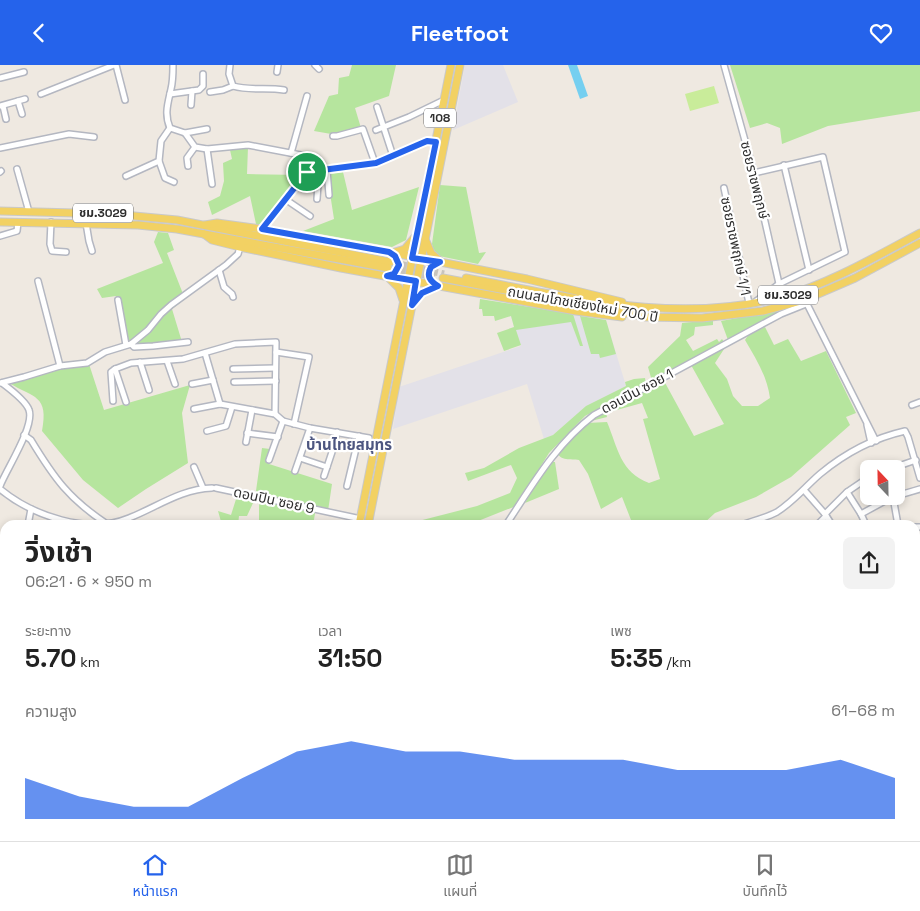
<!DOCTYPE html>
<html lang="th">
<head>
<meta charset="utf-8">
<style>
  :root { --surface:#fff; --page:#f2f2f2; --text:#222; --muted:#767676; --line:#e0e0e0; --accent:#2563eb }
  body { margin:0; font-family:"Space Grotesk","Noto Sans Thai",sans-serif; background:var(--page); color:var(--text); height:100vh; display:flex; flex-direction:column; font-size:19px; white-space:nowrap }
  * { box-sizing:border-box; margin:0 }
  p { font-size:16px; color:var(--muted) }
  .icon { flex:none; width:28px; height:28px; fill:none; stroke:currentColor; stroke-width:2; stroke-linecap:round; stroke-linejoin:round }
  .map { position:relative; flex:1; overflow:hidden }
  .drawer { position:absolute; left:0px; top:455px; width:920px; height:321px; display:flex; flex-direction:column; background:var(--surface); border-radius:15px 15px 0 0; box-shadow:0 2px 8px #0003 }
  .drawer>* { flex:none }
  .needle { width:32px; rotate:338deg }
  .buttons { position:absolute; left:860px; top:395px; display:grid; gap:10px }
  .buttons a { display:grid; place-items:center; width:45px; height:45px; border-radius:8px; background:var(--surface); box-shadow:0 2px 8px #0003; font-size:25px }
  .pin { position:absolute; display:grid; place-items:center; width:42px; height:42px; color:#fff; margin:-21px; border:2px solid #fff; border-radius:50%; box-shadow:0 1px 5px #0007 }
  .round { display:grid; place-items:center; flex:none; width:52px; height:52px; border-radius:8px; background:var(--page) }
  .head { display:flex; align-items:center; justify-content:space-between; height:85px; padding:0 25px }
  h1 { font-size:28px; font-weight:700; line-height:38px }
  .figures { display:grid; grid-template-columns:repeat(3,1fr); gap:8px; height:85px; padding:5px 25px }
  .figures div { display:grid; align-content:center }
  .figures b { font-size:25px; font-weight:700 }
  .figures small { font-size:14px; font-weight:400 }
  .figures p { font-size:14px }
  .chart { height:140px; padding:10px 25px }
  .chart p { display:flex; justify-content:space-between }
  .chart svg { width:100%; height:90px; margin-top:5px; fill:var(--accent); opacity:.7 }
  header { display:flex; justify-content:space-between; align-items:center; height:65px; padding:0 25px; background:var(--accent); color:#fff; font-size:22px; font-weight:700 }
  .dock { display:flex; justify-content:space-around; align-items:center; height:70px; border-top:1px solid var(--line); background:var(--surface); font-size:14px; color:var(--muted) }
  .dock a { display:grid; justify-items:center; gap:2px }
  .dock .active { color:var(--accent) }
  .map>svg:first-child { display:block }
  .industrial { fill:#e3e1e8 }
  .green { fill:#b6e59e }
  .pitch { fill:#c9ec9a }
  .water { fill:#75cff0 }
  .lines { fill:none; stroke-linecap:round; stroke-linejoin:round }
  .stream { stroke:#75cff0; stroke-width:1 }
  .canal { stroke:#75cff0; stroke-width:5 }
  .major-tunnel { stroke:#c8c4bd; stroke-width:7; stroke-dasharray:7 3.5; stroke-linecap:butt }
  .minor-casing { stroke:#b4b7c1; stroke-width:8 }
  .major-casing { stroke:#c9c9c9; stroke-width:9 }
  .minor { stroke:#fff; stroke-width:5 }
  .major { stroke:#f2d163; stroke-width:7 }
  .route-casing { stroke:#fff; stroke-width:10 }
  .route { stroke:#2563eb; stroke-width:6 }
  .labels { text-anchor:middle; stroke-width:4.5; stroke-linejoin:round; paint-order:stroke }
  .shield { fill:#fff; stroke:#6d6d6d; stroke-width:1 }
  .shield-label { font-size:12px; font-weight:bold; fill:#2e2e2e }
  .street-label { font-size:14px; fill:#2e2e2e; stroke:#fff }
  .neighbourhood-label { font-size:15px; font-weight:bold; fill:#4d5680; stroke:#fff }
</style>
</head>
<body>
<header><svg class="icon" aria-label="back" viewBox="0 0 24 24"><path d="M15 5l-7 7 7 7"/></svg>Fleetfoot<svg class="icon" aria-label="heart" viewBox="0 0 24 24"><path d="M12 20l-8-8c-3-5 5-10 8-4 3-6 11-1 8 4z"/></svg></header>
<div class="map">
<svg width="920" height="776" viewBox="0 0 920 776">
  <rect width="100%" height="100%" fill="#efe9e1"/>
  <g class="industrial">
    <path d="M465,0H503L518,37L453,65Z"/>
    <path d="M506,237L606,255L626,321L586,342L553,370L544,374L527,319L393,364L399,322L521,281Z"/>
  </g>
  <g class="green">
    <path d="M352,0H396L389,31L355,43L361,63L337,70L314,66L329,31L338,29L339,13L349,11Z"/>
    <path d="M730,0H920V46L828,61L782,79L780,63L767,58L750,63Z"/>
    <path d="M248,82L247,109L300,110L261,160L256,159L250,131L212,150L208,137L220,131L224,116L223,98L232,94L230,85Z"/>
    <path d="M343,107L352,145L419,122L406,175L392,182L303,166L334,154L327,109Z"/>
    <path d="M440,120L466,122L479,188L486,187L478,199L439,191L433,184L432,179Z"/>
    <path d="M158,167L168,168L174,185L167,188L185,234L172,244L182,277L135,282L132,276L127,278L116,231L102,233L97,224L163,198L154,177Z"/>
    <path d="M480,234L573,249L583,281H580L571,257L516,265L521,280L504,286L497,268L514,262L511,251L495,256L494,251H483L482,244H479Z"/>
    <path d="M777,246L778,248L728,275L721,256Z"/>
    <path d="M580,251L606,255L616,289L600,293L599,289H591Z"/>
    <path d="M713,255V260L695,262L694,270L686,275L693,286L717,274L719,277L722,274L724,277L652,316L648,302L680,271L682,258Z"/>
    <path d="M765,262L774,280L788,274L801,296L826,286L856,348L846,352L850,360L791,412L756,432L715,448L702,460H633L622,432L601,444L588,409L579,395C571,394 560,396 557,387L587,358L607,357C618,383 620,407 649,418L660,414L643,354L648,353L642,338L606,348L607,352L591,356L590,354L663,314L694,371L724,359L691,300L726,281L715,298L727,314L733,331L742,341H758L770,333C767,311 756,294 745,275L749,269Z"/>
    <path d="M89,299L104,345L190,320L182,348L188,398L146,424L118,443L83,415L42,366C49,330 34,333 9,318L58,303Z"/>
    <path d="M645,313L646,319L585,351L549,388L516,441L468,460H403L477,441L510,428L517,413L511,400L468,416L465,408L484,403L519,383L553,370L586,341L626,321L625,317L634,314Z"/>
    <path d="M262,383L270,384L269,399L332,419L328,446L316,443L313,460H259V437L253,438L247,451H239L238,460H222L218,446L231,450L237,431L255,433Z"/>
    <path d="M553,397H555L559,424L525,438L537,417Z"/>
    <path d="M917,717L920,724V776H879L874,771H915V719Z"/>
  </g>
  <path class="pitch" d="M714,21L719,38L690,46L685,29Z"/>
  <path class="water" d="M568,0H577L588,31L580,34Z"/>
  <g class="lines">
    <g class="stream">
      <path d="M915,708L920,704"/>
      <path d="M125,771L138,776"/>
      <path d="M833,776L838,771"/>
    </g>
    <path class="canal" d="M0,588H5"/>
    <g class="major-tunnel">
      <path d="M390,197L444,209"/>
      <path d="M391,203L435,212"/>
    </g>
    <g class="minor-casing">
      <g id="minor">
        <path d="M116,0L125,35"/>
        <path d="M173,0C173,8 173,16 171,24C168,38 164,49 170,63L185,68L195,82L207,84L248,80L306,91L310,96L307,107L262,164"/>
        <path d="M230,0L229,9L233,21C250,26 267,22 284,25"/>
        <path d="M315,0L319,4"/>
        <path d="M724,0L754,108L782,232"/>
        <path d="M277,7L278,0"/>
        <path d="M0,13L24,7"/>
        <path d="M210,27L223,25L233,21"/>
        <path d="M41,29L114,0"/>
        <path d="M170,29L199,25L203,21V9"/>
        <path d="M18,36L22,49"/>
        <path d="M191,40L192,26"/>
        <path d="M0,41L25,34"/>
        <path d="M3,41L6,54"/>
        <path d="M377,42L393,91"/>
        <path d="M376,65L409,52L444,35"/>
        <path d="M185,68L207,64"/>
        <path d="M333,71H337L363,64L375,98"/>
        <path d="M0,83L69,69L94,72"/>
        <path d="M207,84L212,119"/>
        <path d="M291,88L307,31"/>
        <path d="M159,96L165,113L174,117"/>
        <path d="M784,100L809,205"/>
        <path d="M188,101L187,93L195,82"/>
        <path d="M17,104L29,147"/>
        <path d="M327,105L329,130"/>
        <path d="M0,107L1,106"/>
        <path d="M307,107L375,98L427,76L436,77"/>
        <path d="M754,108L823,92L845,187L779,219L755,237"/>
        <path d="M126,111L159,96L161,76L170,63"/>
        <path d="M724,123L749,238"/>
        <path d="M285,134L310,151"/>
        <path d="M317,134L319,105"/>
        <path d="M51,157L50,179L52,186L66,187"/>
        <path d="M86,158L89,176L92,186"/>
        <path d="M0,171L17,166L18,157"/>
        <path d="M219,205L224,222L232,229L233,232"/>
        <path d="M38,216L60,301"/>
        <path d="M118,235L126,280"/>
        <path d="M806,237L876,376"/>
        <path d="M131,279L134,282L153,281L188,277"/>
        <path d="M276,287L309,292L294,359"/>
        <path d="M205,288L220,339"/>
        <path d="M167,296L175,319"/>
        <path d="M140,297L149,325"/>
        <path d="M115,304L131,298L183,294L235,279L276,277L275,349"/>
        <path d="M233,304L275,303"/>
        <path d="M234,317L276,316"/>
        <path d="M0,318L24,312L60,301L87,298L105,287L131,279L148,265L161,249L171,240L226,200L238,189L240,182"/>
        <path d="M192,319L213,315"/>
        <path d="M113,336L111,307L115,304L126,337"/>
        <path d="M912,340L920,337"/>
        <path d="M194,344L220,339L275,349L283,356L310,363L369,373"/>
        <path d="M867,360L871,378"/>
        <path d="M207,366L226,361L232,342"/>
        <path d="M247,368L278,372"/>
        <path d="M24,370L31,375C54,413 69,434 107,459"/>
        <path d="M246,377L252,345"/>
        <path d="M300,393L327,402"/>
        <path d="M269,395L283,356"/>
        <path d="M194,402L203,423"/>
        <path d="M890,404L916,395"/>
        <path d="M295,406L310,363"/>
        <path d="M324,411L333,384L337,367"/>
        <path d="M0,421C6,405 35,361 29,345C26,336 10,324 2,318"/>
        <path d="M347,421L359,371"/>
        <path d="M216,423L361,454"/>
        <path d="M0,424C33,451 88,470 129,453C157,442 181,424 212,423"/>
        <path d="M804,425L825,449L832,460"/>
        <path d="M847,427L861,449L866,460"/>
        <path d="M896,431L920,424"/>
        <path d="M893,432L898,460"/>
        <path d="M825,449L847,427L869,412"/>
        <path d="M861,449L894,431"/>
        <path d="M28,460L31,444"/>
        <path d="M506,460C533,419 555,380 594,350L781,249L806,239"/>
        <path d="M741,460C752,456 766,453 777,447C794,436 805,422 820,409C844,389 874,373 905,366L908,372L920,413"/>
        <path d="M817,460L826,451"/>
        <path d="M915,462H920"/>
        <path d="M0,478H5"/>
        <path d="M0,509L5,508"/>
        <path d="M915,514L920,513"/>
        <path d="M915,546L920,544"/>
        <path d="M0,558H5"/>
        <path d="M0,585H5"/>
        <path d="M0,592H5"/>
        <path d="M915,599L920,598"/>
        <path d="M0,605H5"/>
        <path d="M0,633H5"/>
        <path d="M0,670L5,648"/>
        <path d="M0,697H5"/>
        <path d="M915,714L920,710"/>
        <path d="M0,739L5,740"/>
        <path d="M11,771V776"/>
        <path d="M428,771L451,774L458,771"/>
        <path d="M551,771L553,776"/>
        <path d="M687,772V771"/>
        <path d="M30,776L32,771"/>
        <path d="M46,776L49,771"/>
        <path d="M217,776L218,771"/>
        <path d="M372,776L373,771"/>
        <path d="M395,776L396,771"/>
        <path d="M570,776L583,771"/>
        <path d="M840,776L846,771"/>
      </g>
    </g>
    <g class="major-casing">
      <g id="major">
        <path d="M0,146L113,149L177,155L390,197"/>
        <path d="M0,157L138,160L177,164L388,203"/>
        <path d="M205,160L217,158L262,164L389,187L527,214L622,237"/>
        <path d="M204,169L212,175L240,182L341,203L576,246L622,252"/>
        <path d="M425,174L431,188L441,197"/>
        <path d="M395,187L405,184L415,172"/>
        <path d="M387,211L394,209C400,202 400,195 392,189"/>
        <path d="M389,213L399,223L403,235"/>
        <path d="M443,213L646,252L702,253L763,246L804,235L855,213L920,178"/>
        <path d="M466,213C570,232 677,260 782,232C831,218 875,192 920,168"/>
        <path d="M435,220L429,213C428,204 432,200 440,197"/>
        <path d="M412,239L422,228L437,221"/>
        <path d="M359,460L451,0"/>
        <path d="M368,460L460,0"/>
        <path d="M298,776V771"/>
        <path d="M307,776L308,771"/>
      </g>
    </g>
    <use href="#minor" class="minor"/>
    <use href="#major" class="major"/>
  </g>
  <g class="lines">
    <g class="route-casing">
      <path id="route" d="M427,76L436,77L412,193L440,197L431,202C426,211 430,216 438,221L422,228L412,240L416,216L387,211L394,209L399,200L395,191L389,187L262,164L307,107L376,98Z"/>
    </g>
    <use href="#route" class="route"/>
  </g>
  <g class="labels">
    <g class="shield">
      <rect x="424" y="43.5" width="32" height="19" rx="4"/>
      <rect x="73" y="138.5" width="60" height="19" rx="4"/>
      <rect x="758" y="220.5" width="60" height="19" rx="4"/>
    </g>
    <g class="shield-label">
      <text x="440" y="57">108</text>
      <text x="103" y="152">ชม.3029</text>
      <text x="788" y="234">ชม.3029</text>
    </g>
    <g class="street-label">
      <text transform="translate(755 115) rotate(76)" y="5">ซอยราชพฤกษ์</text>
      <text transform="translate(736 181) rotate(78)" y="5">ซอยราชพฤกษ์ 1/1</text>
      <text transform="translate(583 239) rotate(10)" y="5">ถนนสมโภชเชียงใหม่ 700 ปี</text>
      <text transform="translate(637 326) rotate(-28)" y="5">ดอนปิน ซอย 1</text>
      <text transform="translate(274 435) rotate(12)" y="5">ดอนปิน ซอย 9</text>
    </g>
    <g class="neighbourhood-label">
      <text x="349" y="385">บ้านไทยสมุทร</text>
    </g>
  </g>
</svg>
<div class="buttons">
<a><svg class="needle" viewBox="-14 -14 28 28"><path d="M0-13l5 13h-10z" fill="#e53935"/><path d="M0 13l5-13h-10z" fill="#767676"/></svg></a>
</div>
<div class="pin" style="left:307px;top:107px;background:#1e9e55"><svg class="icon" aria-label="arrive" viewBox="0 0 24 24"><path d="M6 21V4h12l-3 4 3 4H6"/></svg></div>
<section class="drawer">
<div class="head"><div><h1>วิ่งเช้า</h1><p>06:21 · 6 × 950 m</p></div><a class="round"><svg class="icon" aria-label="share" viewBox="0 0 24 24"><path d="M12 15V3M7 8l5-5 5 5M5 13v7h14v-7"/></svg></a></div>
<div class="figures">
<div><p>ระยะทาง</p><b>5.70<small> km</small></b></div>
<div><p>เวลา</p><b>31:50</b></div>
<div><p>เพซ</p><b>5:35<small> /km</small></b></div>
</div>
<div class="chart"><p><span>ความสูง</span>61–68 m</p>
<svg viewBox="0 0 160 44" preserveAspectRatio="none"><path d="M0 44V24L10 33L20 38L30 38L40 24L50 11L60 6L70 11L80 11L90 15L100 15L110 15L120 20L130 20L140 20L150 15L160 24V44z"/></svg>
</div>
</section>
</div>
<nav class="dock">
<a class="active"><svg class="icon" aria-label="home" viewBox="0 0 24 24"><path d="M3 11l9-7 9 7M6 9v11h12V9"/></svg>หน้าแรก</a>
<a><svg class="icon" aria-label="map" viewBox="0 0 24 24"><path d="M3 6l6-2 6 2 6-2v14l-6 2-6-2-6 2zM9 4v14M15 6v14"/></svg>แผนที่</a>
<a><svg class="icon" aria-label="saved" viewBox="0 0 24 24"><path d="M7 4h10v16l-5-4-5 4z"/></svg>บันทึกไว้</a>
</nav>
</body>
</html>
